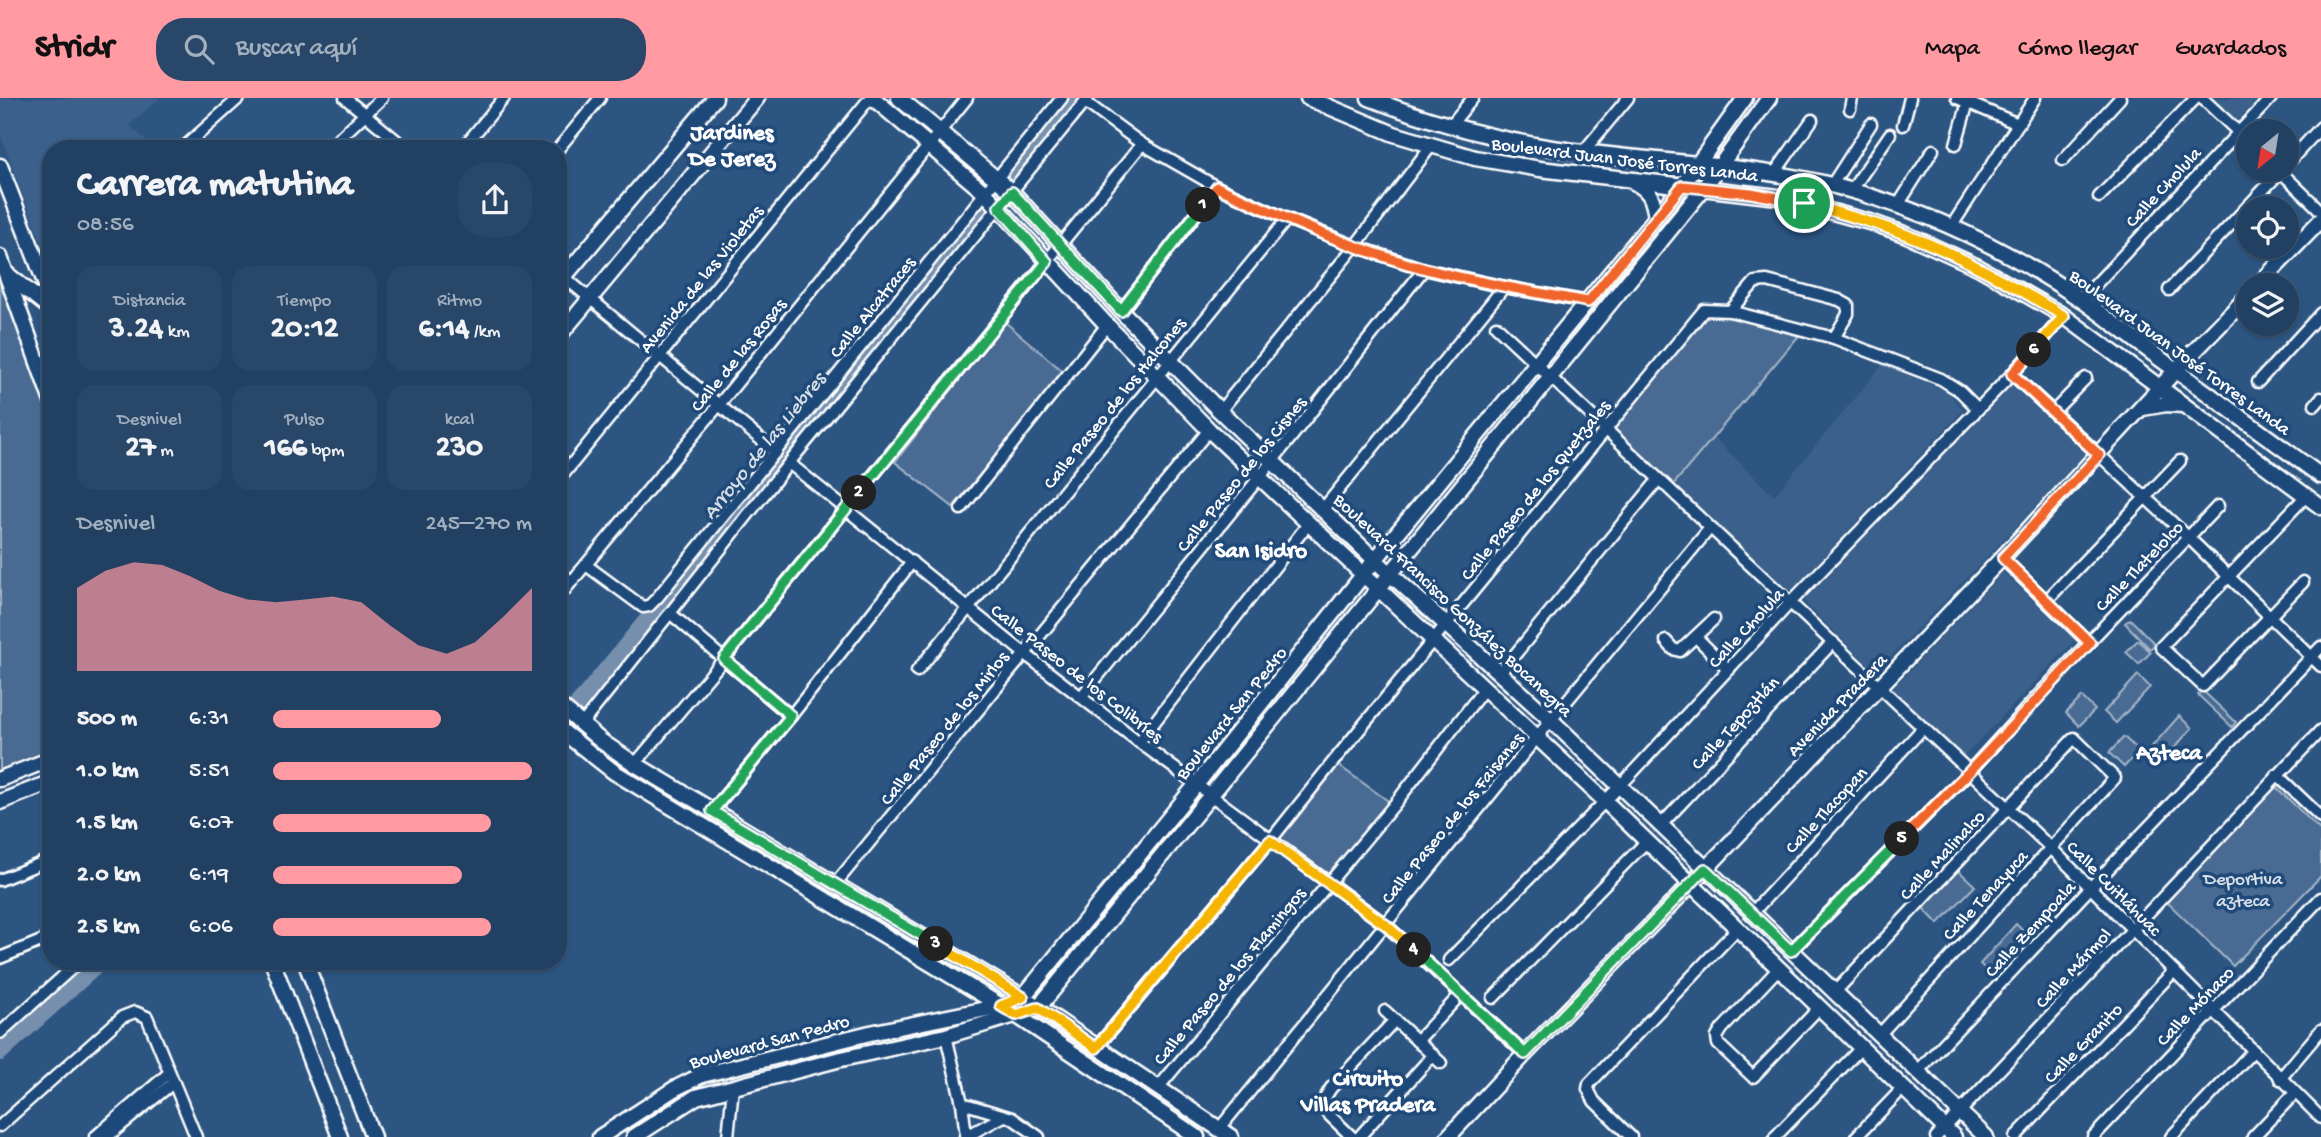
<!DOCTYPE html>
<html lang="es">
<head>
<meta charset="utf-8">
<style>
  :root { --surface:#214062; --page:#294768; --text:#f1f3f6; --muted:#a2afbe; --line:#3e5977; --accent:#ff9aa2 }
  body { margin:0; font-family:"Gochi Hand",sans-serif; background:var(--page); color:var(--text); height:100vh; display:flex; flex-direction:column; font-size:26px; white-space:nowrap }
  * { box-sizing:border-box; margin:0 }
  p { font-size:23px; color:var(--muted) }
  .icon { flex:none; width:38px; height:38px; fill:none; stroke:currentColor; stroke-width:2; stroke-linecap:round; stroke-linejoin:round }
  .map { position:relative; flex:1; overflow:hidden }
  .panel { position:absolute; left:42px; top:42px; width:525px; height:830px; display:flex; flex-direction:column; background:var(--surface); border-radius:28px; box-shadow:0 2px 5px #0004,0 0 0 2px var(--line) }
  .panel>* { flex:none }
  .needle { width:46px; rotate:210deg }
  .buttons { position:absolute; left:2236px; top:21px; display:grid; gap:14px }
  .buttons a { display:grid; place-items:center; width:63px; height:63px; border-radius:50%; background:var(--surface); box-shadow:0 2px 5px #0004,0 0 0 2px var(--line); font-size:35px }
  .pin { position:absolute; display:grid; place-items:center; width:60px; height:60px; color:#fff; margin:-30px; border:4px solid #fff; border-radius:50%; box-shadow:0 2px 7px #0007 }
  .km { position:absolute; width:35px; height:35px; margin:-18px; border-radius:50%; background:#222; color:#fff; font-size:19px; line-height:35px; text-align:center }
  .round { display:grid; place-items:center; flex:none; width:74px; height:74px; border-radius:28px; background:var(--page) }
  .overview { display:flex; align-items:center; justify-content:space-between; height:119px; padding:0 35px }
  h1 { font-size:38px; font-weight:800; line-height:52px }
  .metrics { display:grid; grid-template-columns:repeat(3,1fr); gap:10px; height:119px; padding:7px 35px }
  .metrics div { display:grid; align-content:center; border-radius:18px; background:var(--page); text-align:center }
  .metrics b { font-size:30px; font-weight:800 }
  .metrics small { font-size:19px; font-weight:400 }
  .metrics p { font-size:19px }
  .chart { height:196px; padding:14px 35px }
  .chart p { display:flex; justify-content:space-between }
  .chart svg { width:100%; height:126px; margin-top:7px; fill:var(--accent); opacity:.7 }
  ul { padding:0 35px; list-style:none; font-size:23px }
  li { display:grid; grid-template-columns:112px 84px 1fr; align-items:center; height:52px }
  li i { height:18px; border-radius:9px; background:var(--accent) }
  header { display:flex; align-items:center; gap:42px; box-sizing:border-box; height:98px; padding:0 35px; background:var(--accent); color:#111 }
  header strong { font-size:33px }
  nav { display:flex; gap:38px; margin-inline-start:auto; font-size:24px }
  .search { width:490px; height:63px; background:var(--page); display:flex; align-items:center; gap:18px; box-sizing:border-box; padding:0 24px; border-radius:28px; color:var(--muted); font-size:26px }
  .map>svg:first-child { display:block }
  .built { fill:#3b618b }
  .green { fill:#486b92; stroke:#a4b5c8; stroke-width:2 }
  .lines { fill:none; stroke-linecap:round; stroke-linejoin:round }
  .river { stroke:#748fad; stroke-width:16 }
  .street-casing { stroke:#fff; stroke-width:15 }
  .secondary-casing { stroke:#fff; stroke-width:19 }
  .primary-casing { stroke:#fff; stroke-width:19 }
  .street { stroke:#1f4a7a; stroke-width:10 }
  .secondary { stroke:#1f4a7a; stroke-width:14 }
  .primary { stroke:#1f4a7a; stroke-width:14 }
  .split-1-casing { stroke:#fff; stroke-width:14 }
  .split-2-casing { stroke:#fff; stroke-width:14 }
  .split-3-casing { stroke:#fff; stroke-width:14 }
  .split-4-casing { stroke:#fff; stroke-width:14 }
  .split-5-casing { stroke:#fff; stroke-width:14 }
  .split-6-casing { stroke:#fff; stroke-width:14 }
  .split-7-casing { stroke:#fff; stroke-width:14 }
  .split-1 { stroke:#f0652b; stroke-width:9 }
  .split-2 { stroke:#22a559; stroke-width:9 }
  .split-3 { stroke:#22a559; stroke-width:9 }
  .split-4 { stroke:#f5b400; stroke-width:9 }
  .split-5 { stroke:#22a559; stroke-width:9 }
  .split-6 { stroke:#f0652b; stroke-width:9 }
  .split-7 { stroke:#f5b400; stroke-width:9 }
  .labels { text-anchor:middle; stroke-width:7; stroke-linejoin:round; paint-order:stroke }
  .street-label { font-size:19px; fill:#fff; stroke:#1f4a7a }
  .park-label { font-size:19px; fill:#dae1e9; stroke:#1f4a7a }
  .water-label { font-size:21px; font-style:italic; fill:#d5dde6; stroke:#1f4a7a }
  .quarter-label { font-size:23px; font-weight:bold; fill:#fff; stroke:#1f4a7a }
</style>
</head>
<body>
<header>
<strong>Stridr</strong>
<div class="search"><svg class="icon" aria-label="search" viewBox="0 0 24 24"><circle cx="10" cy="10" r="6"/><path d="M15 15l6 6"/></svg>Buscar aquí</div>
<nav><a>Mapa</a><a>Cómo llegar</a><a>Guardados</a></nav>
</header>
<div class="map">
<svg width="2321" height="1039" viewBox="0 0 2321 1039">
  <rect width="100%" height="100%" fill="#2c5582"/>
  <filter id="ink" filterUnits="userSpaceOnUse"><feTurbulence type="fractalNoise" baseFrequency=".0143" numOctaves="2"/><feDisplacementMap in="SourceGraphic" scale="14" xChannelSelector="R" yChannelSelector="G"/><feConvolveMatrix kernelMatrix="1 2 1 2 8 2 1 2 1" color-interpolation-filters="sRGB"/></filter>
  <g filter="url(#ink)">
    <g class="built">
      <path d="M0,0H160L129,27L155,51H51V170L0,36Z"/>
      <path d="M2210,0H2259L2236,24Z"/>
      <path d="M1883,266L1948,294L1963,312L1790,494L1673,387L1713,339L1774,398Z"/>
      <path d="M2014,285L2086,353L2085,357L1876,574L1806,506L1805,501Z"/>
      <path d="M2003,474L2075,542L1962,661L1890,594Z"/>
    </g>
    <g class="green">
      <path d="M0,155L51,288V657L0,677Z"/>
      <path d="M1706,215L1733,216L1802,234L1673,387L1612,331Z"/>
      <path d="M1005,224L1065,275L953,409L895,364Z"/>
      <path d="M2130,521L2155,546L2150,551L2125,525Z"/>
      <path d="M2138,542L2151,554L2139,566L2126,554Z"/>
      <path d="M2138,577L2150,589L2116,625L2104,614Z"/>
      <path d="M2202,592L2236,624L2232,629L2198,597Z"/>
      <path d="M2082,599L2095,612L2079,628L2066,615Z"/>
      <path d="M2179,618L2192,630L2162,664L2149,652Z"/>
      <path d="M2124,639L2139,653L2124,669L2109,655Z"/>
      <path d="M1335,665L1391,705L1327,779L1277,741Z"/>
      <path d="M2276,689L2321,733V778L2233,868L2166,803Z"/>
      <path d="M1958,772L1975,788L1938,826L1923,810Z"/>
      <path d="M2016,826L2032,842L1996,882L1980,866Z"/>
    </g>
    <g class="lines">
      <g class="river">
        <path d="M1011,79L1075,0"/>
        <path d="M575,609L984,111"/>
        <path d="M0,955L102,863"/>
      </g>
      <g class="street-casing">
        <g id="street">
          <path d="M345,0L407,51"/>
          <path d="M1957,0L2018,26"/>
          <path d="M2202,0L2249,44"/>
          <path d="M1085,4L1142,46L1217,89L1287,121L1355,148L1424,171L1504,189L1588,204"/>
          <path d="M1850,11L1852,0"/>
          <path d="M1903,27L1910,0"/>
          <path d="M1450,28L1473,0"/>
          <path d="M1956,46L1968,4"/>
          <path d="M182,51L239,0"/>
          <path d="M328,51L382,0"/>
          <path d="M462,51L504,0"/>
          <path d="M558,51L600,0"/>
          <path d="M1583,54L1628,0"/>
          <path d="M2063,62L2120,0"/>
          <path d="M2287,66L2321,29"/>
          <path d="M2279,72L2321,113"/>
          <path d="M1774,76L1812,22"/>
          <path d="M1831,88L1871,26"/>
          <path d="M1851,93L1890,36"/>
          <path d="M2099,99L2196,0"/>
          <path d="M1898,107L1933,52"/>
          <path d="M1951,129L2035,0"/>
          <path d="M558,174L776,354"/>
          <path d="M2169,192L2282,72"/>
          <path d="M2081,202L2271,0"/>
          <path d="M1121,213L1217,89"/>
          <path d="M1730,213L1755,184L1767,183L1839,202L1848,207V216L1834,240"/>
          <path d="M1496,228L2051,750L2321,1020"/>
          <path d="M2012,276L2189,440L2321,568"/>
          <path d="M2258,284L2321,215"/>
          <path d="M2315,307L2321,300"/>
          <path d="M1220,313L1355,148L1431,48"/>
          <path d="M2053,314L2086,280"/>
          <path d="M789,365L1025,556L1139,644L1386,827L1525,956"/>
          <path d="M558,383L870,0"/>
          <path d="M961,411L1107,227"/>
          <path d="M1323,411L1504,189"/>
          <path d="M2002,460L2089,545"/>
          <path d="M586,467L643,509L649,508L657,500L1062,0"/>
          <path d="M558,473L571,483"/>
          <path d="M2303,484L2203,588L2161,549L2306,398"/>
          <path d="M558,500L718,308L967,0"/>
          <path d="M2047,502L2180,363"/>
          <path d="M671,516L791,618"/>
          <path d="M1696,539L1729,572"/>
          <path d="M1666,543L1673,551L1680,553L1714,521"/>
          <path d="M917,573L1287,121"/>
          <path d="M1499,576L1658,382"/>
          <path d="M1081,599L1259,380L1424,171"/>
          <path d="M582,626L789,365L1088,0"/>
          <path d="M1139,644L1308,426"/>
          <path d="M635,666L724,561L1142,46"/>
          <path d="M2277,677L2321,719"/>
          <path d="M712,713L791,618L912,464"/>
          <path d="M1660,728L1833,544"/>
          <path d="M0,782L51,761"/>
          <path d="M836,785L1209,332"/>
          <path d="M1752,815L1923,630"/>
          <path d="M1791,853L1968,675L2034,602L2218,408"/>
          <path d="M0,860L51,839"/>
          <path d="M1449,862L1620,688L1790,505L2012,276L2064,218"/>
          <path d="M1779,870L1722,931L1717,939L1718,946L1753,979L1820,909"/>
          <path d="M1834,895L2074,640L2115,680L1879,937"/>
          <path d="M1493,900L1647,743"/>
          <path d="M1385,913L1441,965"/>
          <path d="M0,935L80,863"/>
          <path d="M946,938L962,1005L966,1038"/>
          <path d="M1417,943L1461,896"/>
          <path d="M1096,950L1270,743L1337,659L1704,212L1730,213L1834,240L1941,281L1960,293L1978,311"/>
          <path d="M1917,974L2091,789L2321,549"/>
          <path d="M2280,981L2321,932"/>
          <path d="M1158,990L1394,707L1484,591"/>
          <path d="M962,1005L1012,1020L1039,1039"/>
          <path d="M0,1028L122,919L135,914L147,919L196,1039"/>
          <path d="M1220,1030L1551,622L1710,430"/>
          <path d="M95,1039L169,975"/>
          <path d="M107,1039L173,985"/>
          <path d="M728,1039L733,989"/>
          <path d="M965,1039L1002,1019"/>
          <path d="M1352,1039L1326,1014L1323,1003L1331,990L1395,922"/>
          <path d="M1359,1039L1433,957"/>
          <path d="M1631,1039L1594,1003L1588,991L1589,986L1738,830"/>
          <path d="M1775,1039L1861,950"/>
          <path d="M1856,1039L1903,990"/>
          <path d="M1936,1039L2321,632"/>
          <path d="M2015,1039L2174,873"/>
          <path d="M2093,1039L2321,800"/>
          <path d="M2171,1039L2252,954"/>
          <path d="M2253,1039L2295,995"/>
        </g>
      </g>
      <g class="secondary-casing">
        <g id="secondary">
          <path d="M873,0L985,95L1107,227L1209,332L1606,704L1954,1039"/>
          <path d="M899,0L1012,94L1121,213L1220,313L1375,462L1551,622L1986,1039"/>
          <path d="M558,186L715,0"/>
          <path d="M2258,187L2321,122"/>
          <path d="M558,239L757,0"/>
          <path d="M0,681L51,661"/>
          <path d="M0,704L51,684"/>
          <path d="M600,1039L674,991L702,977L870,935L1001,908L1023,899L1196,687L1375,462L1682,88L1745,0"/>
          <path d="M634,1039L696,999L837,962L946,938L1038,910L1633,177L1703,91L1769,0"/>
          <path d="M1448,1039L1525,956L1699,778L2002,460L2176,272L2249,197"/>
        </g>
      </g>
      <g class="primary-casing">
        <g id="primary">
          <path d="M1308,0L1394,36L1475,60L1540,71L1778,99L1873,125L1907,137L1978,169L2064,218L2321,409"/>
          <path d="M1369,0C1428,23 1490,40 1552,50C1646,64 1742,65 1835,88C1922,111 2008,151 2083,203C2109,221 2133,241 2159,260C2213,299 2267,339 2321,378"/>
          <path d="M0,68L51,200"/>
          <path d="M1634,84C1651,93 1653,101 1656,119"/>
          <path d="M0,159L51,301"/>
          <path d="M8,177L51,211"/>
          <path d="M2143,310L2166,306L2183,307"/>
          <path d="M558,606L601,643L635,666L1023,899L1231,1039"/>
          <path d="M558,630L614,674L1016,917L1197,1039"/>
          <path d="M272,863L340,1039"/>
          <path d="M305,863L373,1039"/>
        </g>
      </g>
      <use href="#street" class="street"/>
      <use href="#secondary" class="secondary"/>
      <use href="#primary" class="primary"/>
    </g>
  </g>
  <g class="lines" filter="url(#ink)">
    <g class="split-1-casing">
      <path id="split-1" d="M1203,107L1217,89C1284,120 1354,152 1426,171C1479,185 1534,194 1588,204L1682,88L1751,95L1804,105"/>
    </g>
    <g class="split-2-casing">
      <path id="split-2" d="M859,395L1047,164L999,109L1012,94L1121,213L1203,107"/>
    </g>
    <g class="split-3-casing">
      <path id="split-3" d="M859,395L724,561L791,618L712,713L936,846"/>
    </g>
    <g class="split-4-casing">
      <path id="split-4" d="M936,846L1023,899L1001,908L1016,917L1038,910L1096,950L1270,743L1386,827L1414,852"/>
    </g>
    <g class="split-5-casing">
      <path id="split-5" d="M1414,852L1525,956L1705,771L1791,853L1902,741"/>
    </g>
    <g class="split-6-casing">
      <path id="split-6" d="M1902,741L1968,675L2090,545L2003,460L2099,357L2012,276L2034,252"/>
    </g>
    <g class="split-7-casing">
      <path id="split-7" d="M1804,105C1839,115 1874,124 1907,137C1962,158 2014,188 2064,218L2034,252"/>
    </g>
    <use href="#split-1" class="split-1"/>
    <use href="#split-2" class="split-2"/>
    <use href="#split-3" class="split-3"/>
    <use href="#split-4" class="split-4"/>
    <use href="#split-5" class="split-5"/>
    <use href="#split-6" class="split-6"/>
    <use href="#split-7" class="split-7"/>
  </g>
  <g class="labels">
    <g class="street-label">
      <text transform="translate(1625 60) rotate(7)" y="7">Boulevard Juan José Torres Landa</text>
      <text transform="translate(2162 88) rotate(-47)" y="7">Calle Cholula</text>
      <text transform="translate(700 180) rotate(-51)" y="7">Avenida de las Violetas</text>
      <text transform="translate(871 208) rotate(-51)" y="7">Calle Alcatraces</text>
      <text transform="translate(2181 253) rotate(36)" y="7">Boulevard Juan José Torres Landa</text>
      <text transform="translate(737 256) rotate(-51)" y="7">Calle de las Rosas</text>
      <text transform="translate(1113 304) rotate(-51)" y="7">Calle Paseo de los Halcones</text>
      <text transform="translate(1240 375) rotate(-51)" y="7">Calle Paseo de los Cisnes</text>
      <text transform="translate(1534 391) rotate(-51)" y="7">Calle Paseo de los Quetzales</text>
      <text transform="translate(2138 467) rotate(-46)" y="7">Calle Tlatelolco</text>
      <text transform="translate(1454 506) rotate(43)" y="7">Boulevard Francisco González Bocanegra</text>
      <text transform="translate(1745 529) rotate(-47)" y="7">Calle Cholula</text>
      <text transform="translate(1078 574) rotate(38)" y="7">Calle Paseo de los Colibríes</text>
      <text transform="translate(1836 606) rotate(-46)" y="7">Avenida Pradera</text>
      <text transform="translate(1230 614) rotate(-51)" y="7">Boulevard San Pedro</text>
      <text transform="translate(1734 624) rotate(-47)" y="7">Calle Tepoztlán</text>
      <text transform="translate(943 629) rotate(-51)" y="7">Calle Paseo de los Mirlos</text>
      <text transform="translate(1825 711) rotate(-47)" y="7">Calle Tlacopan</text>
      <text transform="translate(1451 719) rotate(-51)" y="7">Calle Paseo de los Faisanes</text>
      <text transform="translate(1941 756) rotate(-47)" y="7">Calle Malinalco</text>
      <text transform="translate(2115 789) rotate(45)" y="7">Calle Cuitláhuac</text>
      <text transform="translate(1984 796) rotate(-47)" y="7">Calle Tenayuca</text>
      <text transform="translate(2029 830) rotate(-47)" y="7">Calle Zempoala</text>
      <text transform="translate(2072 869) rotate(-47)" y="7">Calle Mármol</text>
      <text transform="translate(1228 877) rotate(-50)" y="7">Calle Paseo de los Flamingos</text>
      <text transform="translate(2194 907) rotate(-46)" y="7">Calle Mónaco</text>
      <text transform="translate(769 942) rotate(-15)" y="7">Boulevard San Pedro</text>
      <text transform="translate(2082 944) rotate(-46)" y="7">Calle Granito</text>
    </g>
    <g class="park-label">
      <text x="2243" y="786">Deportiva<tspan x="2243" dy="22">azteca</tspan></text>
    </g>
    <g class="water-label">
      <text transform="translate(763 347) rotate(-51)" y="7">Arroyo de las Liebres</text>
    </g>
    <g class="quarter-label">
      <text x="732" y="41">Jardines<tspan x="732" dy="26">De Jerez</tspan></text>
      <text x="1261" y="459">San Isidro</text>
      <text x="2169" y="661">Azteca</text>
      <text x="1368" y="987">Circuito<tspan x="1368" dy="26">Villas Pradera</tspan></text>
    </g>
  </g>
</svg>
<div class="buttons">
<a><svg class="needle" viewBox="-14 -14 28 28"><path d="M0-13l5 13h-10z" fill="#e53935"/><path d="M0 13l5-13h-10z" fill="#a2afbe"/></svg></a>
<a><svg class="icon" aria-label="locate" viewBox="0 0 24 24"><circle cx="12" cy="12" r="6"/><path d="M12 2v4M12 18v4M2 12h4M18 12h4"/></svg></a>
<a><svg class="icon" aria-label="layers" viewBox="0 0 24 24"><path d="M12 4l9 5-9 5-9-5zM3 14l9 5 9-5"/></svg></a>
</div>
<div class="pin" style="left:1804px;top:105px;background:#1e9e55"><svg class="icon" aria-label="arrive" viewBox="0 0 24 24"><path d="M6 21V4h12l-3 4 3 4H6"/></svg></div>
<b class="km" style="left:1203px;top:107px">1</b>
<b class="km" style="left:859px;top:395px">2</b>
<b class="km" style="left:936px;top:846px">3</b>
<b class="km" style="left:1414px;top:852px">4</b>
<b class="km" style="left:1902px;top:741px">5</b>
<b class="km" style="left:2034px;top:252px">6</b>
<section class="panel">
<div class="overview"><div><h1>Carrera matutina</h1><p>08:56</p></div><a class="round"><svg class="icon" aria-label="share" viewBox="0 0 24 24"><path d="M12 15V3M7 8l5-5 5 5M5 13v7h14v-7"/></svg></a></div>
<div class="metrics">
<div><p>Distancia</p><b>3.24<small> km</small></b></div>
<div><p>Tiempo</p><b>20:12</b></div>
<div><p>Ritmo</p><b>6:14<small> /km</small></b></div>
</div>
<div class="metrics">
<div><p>Desnivel</p><b>27<small> m</small></b></div>
<div><p>Pulso</p><b>166<small> bpm</small></b></div>
<div><p>kcal</p><b>230</b></div>
</div>
<div class="chart"><p><span>Desnivel</span>245–270 m</p>
<svg viewBox="0 0 160 44" preserveAspectRatio="none"><path d="M0 44V15L10 9L20 6L30 7L40 11L50 16L60 19L70 20L80 19L90 18L100 20L110 28L120 35L130 38L140 34L150 25L160 15V44z"/></svg>
</div>
<ul>
<li><b>500 m</b>6:31<i style="width:65%"></i></li>
<li><b>1.0 km</b>5:51<i style="width:100%"></i></li>
<li><b>1.5 km</b>6:07<i style="width:84%"></i></li>
<li><b>2.0 km</b>6:19<i style="width:73%"></i></li>
<li><b>2.5 km</b>6:06<i style="width:84%"></i></li>
</ul>
</section>
</div>
</body>
</html>
